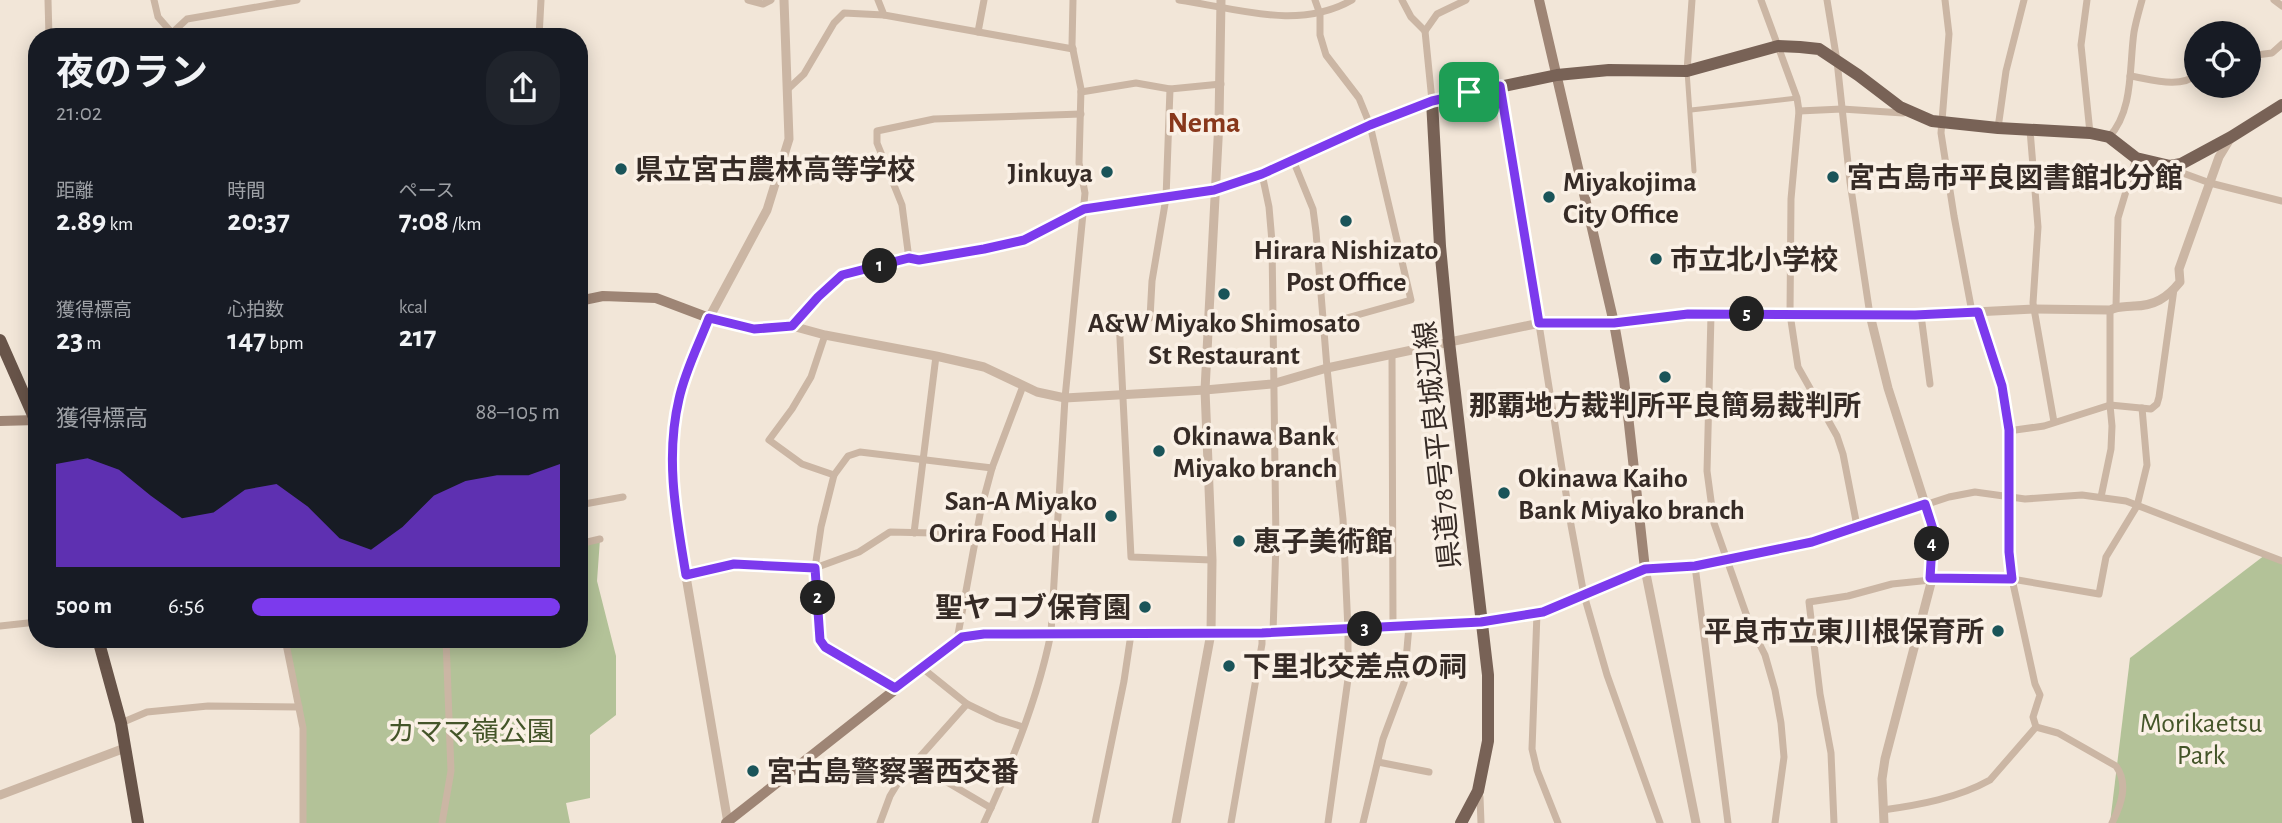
<!DOCTYPE html>
<html lang="ja">
<head>
<meta charset="utf-8">
<style>
  :root { --surface:#171b24; --page:#20242c; --text:#f1f3f6; --muted:#9ea1a6; --accent:#7c3aed }
  body { margin:0; font-family:"Alegreya Sans","Noto Sans JP",sans-serif; background:var(--page); color:var(--text); height:100vh; display:flex; flex-direction:column; font-size:26px; white-space:nowrap }
  * { box-sizing:border-box; margin:0 }
  p { font-size:23px; color:var(--muted) }
  .icon { flex:none; width:38px; height:38px; fill:none; stroke:currentColor; stroke-width:2; stroke-linecap:round; stroke-linejoin:round }
  .map { position:relative; flex:1; overflow:hidden }
  .drawer { position:absolute; left:28px; top:28px; width:560px; height:620px; display:flex; flex-direction:column; background:var(--surface); border-radius:28px; box-shadow:0 4px 18px #0003 }
  .drawer>* { flex:none }
  .tools { position:absolute; left:2184px; top:21px; display:grid; gap:14px }
  .tools a { display:grid; place-items:center; width:77px; height:77px; border-radius:50%; background:var(--surface); box-shadow:0 4px 18px #0003; font-size:35px }
  .pin { position:absolute; display:grid; place-items:center; width:60px; height:60px; color:#fff; margin:-30px; border-radius:14px; box-shadow:0 4px 10px #0006 }
  .km { position:absolute; width:35px; height:35px; margin:-18px; border-radius:50%; background:#222; color:#fff; font-size:19px; line-height:35px; text-align:center }
  .round { display:grid; place-items:center; flex:none; width:74px; height:74px; border-radius:28px; background:var(--page) }
  .summary { display:flex; align-items:center; justify-content:space-between; height:119px; padding:0 28px }
  h1 { font-size:38px; font-weight:700; line-height:52px }
  .stats { display:grid; grid-template-columns:repeat(3,1fr); gap:10px; height:119px; padding:7px 28px }
  .stats div { display:grid; align-content:center }
  .stats b { font-size:30px; font-weight:700 }
  .stats small { font-size:19px; font-weight:400 }
  .stats p { font-size:19px }
  .chart { height:196px; padding:14px 28px }
  .chart p { display:flex; justify-content:space-between }
  .chart svg { width:100%; height:126px; margin-top:7px; fill:var(--accent); opacity:.7 }
  ul { padding:0 28px; list-style:none; font-size:23px }
  li { display:grid; grid-template-columns:112px 84px 1fr; align-items:center; height:52px }
  li i { height:18px; border-radius:9px; background:var(--accent) }
  .map>svg:first-child { display:block }
  .green { fill:#b3c298 }
  .lines { fill:none; stroke-linecap:round; stroke-linejoin:round }
  .pedestrian { stroke:#cbb6a4; stroke-width:5 }
  .minor { stroke:#cbb6a4; stroke-width:7 }
  .tertiary { stroke:#cbb6a4; stroke-width:9 }
  .secondary { stroke:#9e8575; stroke-width:10 }
  .primary { stroke:#786256; stroke-width:12 }
  .trunk { stroke:#685449; stroke-width:12 }
  .route-casing { stroke:#fff; stroke-width:14 }
  .route { stroke:#7c3aed; stroke-width:9 }
  .poi-dot { fill:#1a5459; stroke:#faf0e5; stroke-width:2.5 }
  .labels { text-anchor:middle; stroke-width:7; stroke-linejoin:round; paint-order:stroke }
  .poi-label { font-size:28px; font-weight:bold; fill:#362b26; stroke:#faf0e5; text-anchor:start }
  .street-label { font-size:28px; fill:#362b26; stroke:#faf0e5 }
  .park-label { font-size:28px; fill:#445529; stroke:#faf0e5 }
  .neighbourhood-label { font-size:30px; font-weight:bold; fill:#88371b; stroke:#faf0e5 }
</style>
</head>
<body>
<div class="map">
<svg width="2282" height="823" viewBox="0 0 2282 823">
  <rect width="100%" height="100%" fill="#f2e6d8"/>
  <g class="green">
    <path d="M579,538L600,539L597,581L616,656V715L590,735V798L566,803L570,823H305L299,707L286,639H579Z"/>
    <path d="M2265,555L2282,560V823H2110L2130,658Z"/>
  </g>
  <g class="lines">
    <g class="pedestrian">
      <path d="M1687,71L1694,171"/>
      <path d="M1691,110L1797,98"/>
    </g>
    <g class="minor">
      <path d="M48,0L49,37"/>
      <path d="M154,0L158,17L172,33"/>
      <path d="M748,0L763,4L771,0"/>
      <path d="M878,0L884,15L1073,49"/>
      <path d="M1179,0C1236,8 1298,31 1352,0"/>
      <path d="M1315,0L1320,14V35L1326,55L1359,98L1370,125L1411,300L1325,324"/>
      <path d="M1402,0L1411,17L1425,31L1432,101"/>
      <path d="M1761,0L1797,98L1799,111L1791,199L1790,314L1798,367L1837,436L1843,454L1857,526"/>
      <path d="M1827,0L1837,61L1850,182L1870,315"/>
      <path d="M1945,0L1949,34L1941,133L1954,216L1972,312"/>
      <path d="M2087,0L2081,45L2090,133"/>
      <path d="M2274,0L2282,6"/>
      <path d="M1425,31L1437,14L1466,0"/>
      <path d="M978,32L984,0"/>
      <path d="M173,37L172,33L187,19L297,0"/>
      <path d="M539,37L541,0"/>
      <path d="M2249,56L2272,53L2282,44"/>
      <path d="M1687,71L1692,0"/>
      <path d="M2130,76C2150,79 2180,89 2196,75"/>
      <path d="M1501,86L1571,525L1584,595L1607,675L1660,823"/>
      <path d="M788,89L804,74L834,23L844,13L884,15"/>
      <path d="M1170,89L1166,198L1152,281L1150,318L1119,319L1131,557L1212,560"/>
      <path d="M1081,92L1136,83L1170,89L1221,84"/>
      <path d="M1799,111L1842,109L1903,113"/>
      <path d="M1998,128L2006,71L2024,0"/>
      <path d="M2030,130L2038,227L2033,303L2054,422"/>
      <path d="M2109,137C2134,110 2129,66 2134,32C2136,21 2139,11 2142,0"/>
      <path d="M1293,160L1313,209L1316,232L1327,368L1343,519L1348,630V679L1328,823"/>
      <path d="M2169,168L2210,183L2282,201"/>
      <path d="M1262,174L1269,207L1272,242L1276,544L1273,632"/>
      <path d="M909,259L902,205L877,143V131L934,119L1081,114"/>
      <path d="M2116,307L2118,218L2136,158"/>
      <path d="M1978,312L2002,386L2009,430L2008,514L2012,579L2035,684L2040,695L2033,717L2036,727"/>
      <path d="M1711,315L1707,471L1714,523L1750,625L1765,655L1775,690L1781,723L1784,757L1775,823"/>
      <path d="M1921,315L1930,384"/>
      <path d="M825,335L811,377L792,409L769,440L802,464L834,475"/>
      <path d="M1392,355L1393,627"/>
      <path d="M2008,431L2044,426L2110,405L2151,409L2157,404L2159,397L2174,289"/>
      <path d="M2101,497L2111,449L2112,426L2110,405V310"/>
      <path d="M579,505L623,497"/>
      <path d="M914,533L936,356"/>
      <path d="M579,544L600,539"/>
      <path d="M1695,566L1728,823"/>
      <path d="M1645,569L1695,566L1812,542L1949,497L1975,492L2025,499L2082,495L2126,501L2282,561"/>
      <path d="M686,575L734,564L815,568L859,552L890,532L976,534"/>
      <path d="M1931,578L2012,579L2099,594L2106,557L2137,506L2147,465L2142,408"/>
      <path d="M1537,613L1532,749L1537,770L1558,823"/>
      <path d="M0,626L37,622"/>
      <path d="M285,639L303,728V823"/>
      <path d="M957,640L981,509L992,468L1023,386"/>
      <path d="M921,667L967,704L998,719L1023,727"/>
      <path d="M895,688L825,647L820,640L815,568L821,527L834,475L848,456L860,452L992,468"/>
      <path d="M121,723L147,712L208,706L299,707"/>
      <path d="M2036,727L2058,733L2116,766C2129,784 2121,805 2112,823"/>
      <path d="M916,761L935,775L991,808"/>
      <path d="M1378,762L1429,772"/>
      <path d="M1478,791L1480,797L1481,823"/>
      <path d="M1883,810C1919,805 1958,798 1990,780L2036,727"/>
      <path d="M442,823L451,771L446,639"/>
      <path d="M880,823L890,796L901,778L967,704"/>
      <path d="M984,823C1012,763 1038,698 1051,633L1065,398L1085,193L1079,163L1081,89L1072,45L1073,0"/>
      <path d="M1095,823L1124,681L1131,634"/>
      <path d="M1231,823L1262,644V633"/>
      <path d="M1363,823L1383,739L1404,683L1409,626"/>
      <path d="M1834,823L1831,753L1820,694L1809,602L1848,596L1892,584L1931,580"/>
    </g>
    <g class="tertiary">
      <path d="M1870,315L1888,388L1933,529L1931,583L1885,759L1882,779L1884,823"/>
      <path d="M792,326L825,335L936,356L984,367L1037,392L1065,398L1205,390L1272,384L1327,368L1540,323H1614L1688,314L1915,315L2034,309L2110,310C2118,306 2125,307 2134,306C2154,306 2167,298 2180,282L2179,269L2219,157L2230,139"/>
      <path d="M1645,569L1696,823"/>
      <path d="M0,795L125,748"/>
      <path d="M728,823L674,506L672,437L679,396L709,318L767,210L789,139L784,0"/>
      <path d="M1176,823L1211,633L1212,560L1205,390L1219,121L1221,0"/>
    </g>
    <g class="secondary">
      <path d="M579,301L603,296L656,298L709,318L754,329L792,326L842,275L909,259H919L984,249L1024,240L1084,209L1214,190L1262,174L1370,125L1432,101"/>
      <path d="M0,421L37,420"/>
      <path d="M726,823L962,637L984,634L1030,633H1262L1481,622L1543,612L1645,569L1624,379L1614,323L1539,0"/>
    </g>
    <path class="primary" d="M1461,823L1478,791L1488,741V675L1449,342L1440,246L1432,101L1557,75L1609,70L1687,71L1778,46L1800,47L1819,49L1858,75L1900,107L1932,121L1998,128L2090,133L2109,137L2136,158L2170,166L2181,164L2231,137L2282,105"/>
    <g class="trunk">
      <path d="M0,340L37,424"/>
      <path d="M98,639L121,723L138,823"/>
    </g>
  </g>
  <g class="lines">
    <g class="route-casing">
      <path id="route" d="M1500,86L1539,323H1614L1688,314L1915,315L1978,312L2002,386L2009,430V552L2012,579L1930,578L1933,529L1925,504L1812,542L1695,566L1645,569L1543,612L1481,622L1262,633L984,634L962,637L895,688L825,647L820,640L815,568L734,564L686,575C676,515 665,458 679,399C685,371 699,344 709,318L754,329L792,326L818,297L842,275L909,258L919,260L984,249L1024,240L1084,209L1214,190L1262,174L1370,125L1432,101Z"/>
    </g>
    <use href="#route" class="route"/>
  </g>
  <g class="poi-dot">
    <circle cx="621" cy="169" r="7"/>
    <circle cx="1107" cy="172" r="7"/>
    <circle cx="1833" cy="177" r="7"/>
    <circle cx="1549" cy="197" r="7"/>
    <circle cx="1346" cy="221" r="7"/>
    <circle cx="1656" cy="259" r="7"/>
    <circle cx="1224" cy="294" r="7"/>
    <circle cx="1665" cy="377" r="7"/>
    <circle cx="1159" cy="451" r="7"/>
    <circle cx="1504" cy="493" r="7"/>
    <circle cx="1111" cy="516" r="7"/>
    <circle cx="1239" cy="541" r="7"/>
    <circle cx="1145" cy="607" r="7"/>
    <circle cx="1998" cy="631" r="7"/>
    <circle cx="1229" cy="666" r="7"/>
    <circle cx="753" cy="771" r="7"/>
  </g>
  <g class="labels">
    <g class="poi-label">
      <text x="635" y="179">県立宮古農林高等学校</text>
      <text x="1093" y="182" text-anchor="end">Jinkuya</text>
      <text x="1847" y="187">宮古島市平良図書館北分館</text>
      <text x="1563" y="191">Miyakojima<tspan x="1563" dy="32">City Office</tspan></text>
      <text x="1346" y="259" text-anchor="middle">Hirara Nishizato<tspan x="1346" dy="32">Post Office</tspan></text>
      <text x="1670" y="269">市立北小学校</text>
      <text x="1224" y="332" text-anchor="middle">A&amp;W Miyako Shimosato<tspan x="1224" dy="32">St Restaurant</tspan></text>
      <text x="1665" y="415" text-anchor="middle">那覇地方裁判所平良簡易裁判所</text>
      <text x="1173" y="445">Okinawa Bank<tspan x="1173" dy="32">Miyako branch</tspan></text>
      <text x="1518" y="487">Okinawa Kaiho<tspan x="1518" dy="32">Bank Miyako branch</tspan></text>
      <text x="1097" y="510" text-anchor="end">San-A Miyako<tspan x="1097" dy="32">Orira Food Hall</tspan></text>
      <text x="1253" y="551">恵子美術館</text>
      <text x="1131" y="617" text-anchor="end">聖ヤコブ保育園</text>
      <text x="1984" y="641" text-anchor="end">平良市立東川根保育所</text>
      <text x="1243" y="676">下里北交差点の祠</text>
      <text x="767" y="781">宮古島警察署西交番</text>
    </g>
    <g class="street-label">
      <text transform="translate(1437 445) rotate(-96)" y="10">県道78号平良城辺線</text>
    </g>
    <g class="park-label">
      <text x="2201" y="732">Morikaetsu<tspan x="2201" dy="32">Park</tspan></text>
      <text x="471" y="741">カママ嶺公園</text>
    </g>
    <g class="neighbourhood-label">
      <text x="1204" y="132">Nema</text>
    </g>
  </g>
</svg>
<div class="tools">
<a><svg class="icon" aria-label="locate" viewBox="0 0 24 24"><circle cx="12" cy="12" r="6"/><path d="M12 2v4M12 18v4M2 12h4M18 12h4"/></svg></a>
</div>
<div class="pin" style="left:1469px;top:92px;background:#1e9e55"><svg class="icon" aria-label="arrive" viewBox="0 0 24 24"><path d="M6 21V4h12l-3 4 3 4H6"/></svg></div>
<b class="km" style="left:880px;top:266px">1</b>
<b class="km" style="left:818px;top:598px">2</b>
<b class="km" style="left:1365px;top:629px">3</b>
<b class="km" style="left:1932px;top:544px">4</b>
<b class="km" style="left:1747px;top:314px">5</b>
<section class="drawer">
<div class="summary"><div><h1>夜のラン</h1><p>21:02</p></div><a class="round"><svg class="icon" aria-label="share" viewBox="0 0 24 24"><path d="M12 15V3M7 8l5-5 5 5M5 13v7h14v-7"/></svg></a></div>
<div class="stats">
<div><p>距離</p><b>2.89<small> km</small></b></div>
<div><p>時間</p><b>20:37</b></div>
<div><p>ペース</p><b>7:08<small> /km</small></b></div>
</div>
<div class="stats">
<div><p>獲得標高</p><b>23<small> m</small></b></div>
<div><p>心拍数</p><b>147<small> bpm</small></b></div>
<div><p>kcal</p><b>217</b></div>
</div>
<div class="chart"><p><span>獲得標高</span>88–105 m</p>
<svg viewBox="0 0 160 44" preserveAspectRatio="none"><path d="M0 44V8L10 6L20 10L30 19L40 27L50 25L60 17L70 15L80 23L90 34L100 38L110 30L120 19L130 14L140 12L150 12L160 8V44z"/></svg>
</div>
<ul>
<li><b>500 m</b>6:56<i style="width:100%"></i></li>
</ul>
</section>
</div>
</body>
</html>
